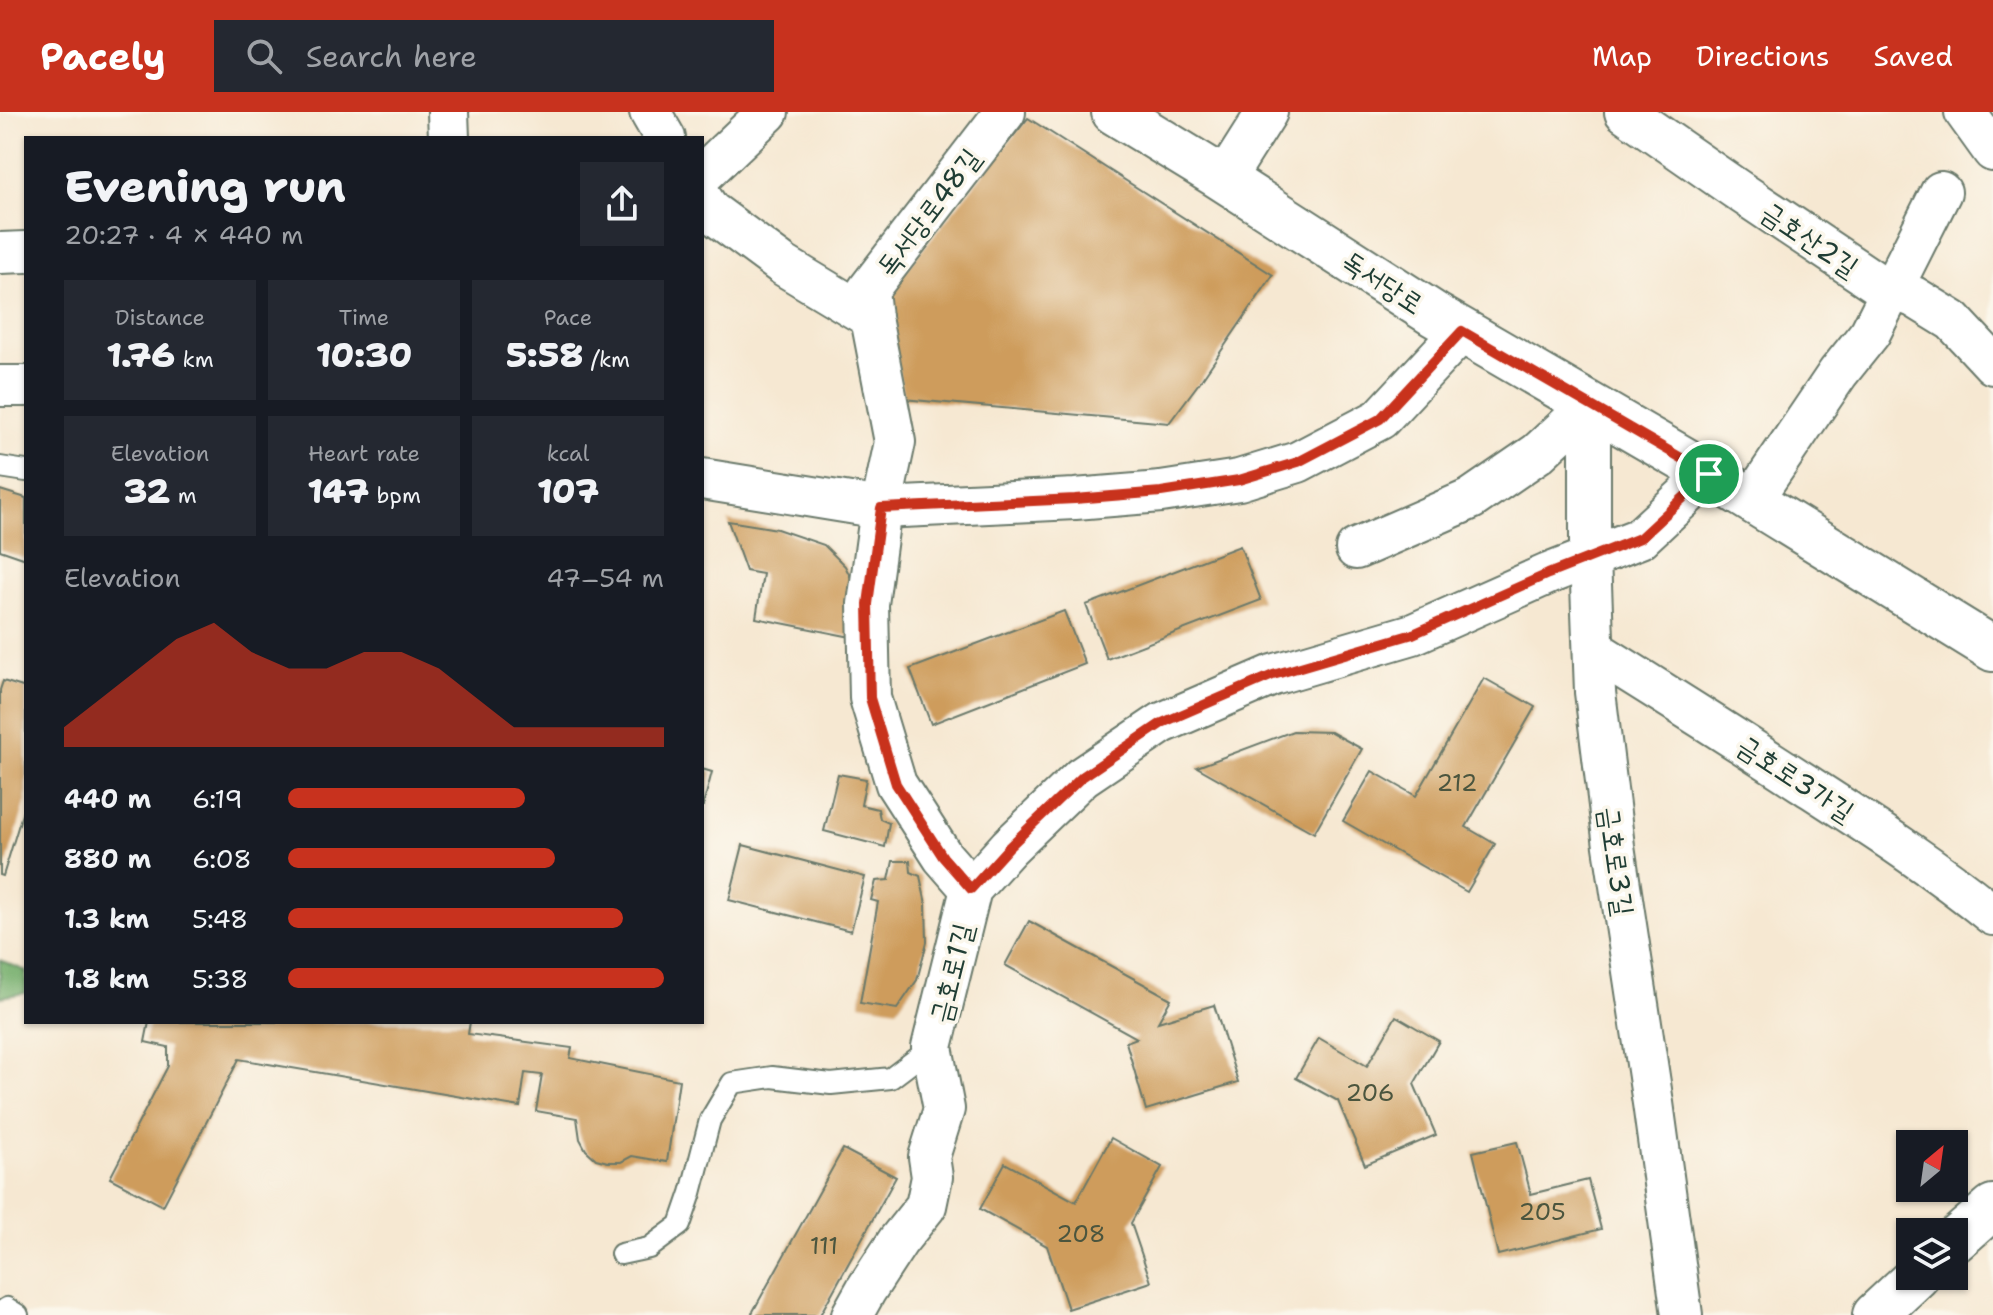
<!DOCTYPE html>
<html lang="en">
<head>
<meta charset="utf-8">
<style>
  :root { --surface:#171b24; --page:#242831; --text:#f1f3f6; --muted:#9ea1a6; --accent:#c8321e }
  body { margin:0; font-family:"Shantell Sans","Poor Story",sans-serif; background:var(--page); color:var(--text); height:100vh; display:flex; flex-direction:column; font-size:30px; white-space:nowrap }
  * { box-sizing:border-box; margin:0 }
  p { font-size:26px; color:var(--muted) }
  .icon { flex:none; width:44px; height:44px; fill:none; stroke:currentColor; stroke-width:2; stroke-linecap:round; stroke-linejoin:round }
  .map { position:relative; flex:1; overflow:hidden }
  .side { position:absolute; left:24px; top:24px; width:680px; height:888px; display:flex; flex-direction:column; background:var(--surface); border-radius:0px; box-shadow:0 2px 6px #0004 }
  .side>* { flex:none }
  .needle { width:52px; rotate:29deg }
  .fabs { position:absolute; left:1896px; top:1018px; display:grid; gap:16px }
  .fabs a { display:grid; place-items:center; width:72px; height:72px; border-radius:0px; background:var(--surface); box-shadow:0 2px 6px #0004; font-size:40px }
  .pin { position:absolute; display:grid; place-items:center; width:68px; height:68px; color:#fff; margin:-34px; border:4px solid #fff; border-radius:50%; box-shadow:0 2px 8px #0007 }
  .round { display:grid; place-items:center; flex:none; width:84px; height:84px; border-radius:0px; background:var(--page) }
  .headline { display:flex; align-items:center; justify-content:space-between; height:136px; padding:0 40px }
  h1 { font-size:44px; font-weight:800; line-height:60px }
  .stats { display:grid; grid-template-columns:repeat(3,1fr); gap:12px; height:136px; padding:8px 40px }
  .stats div { display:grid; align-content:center; border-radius:0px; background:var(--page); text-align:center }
  .stats b { font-size:34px; font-weight:800 }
  .stats small { font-size:22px; font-weight:400 }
  .stats p { font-size:22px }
  .chart { height:224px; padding:16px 40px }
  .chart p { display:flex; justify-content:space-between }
  .chart svg { width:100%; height:144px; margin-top:8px; fill:var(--accent); opacity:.7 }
  ul { padding:0 40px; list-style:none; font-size:26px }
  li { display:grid; grid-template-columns:128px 96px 1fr; align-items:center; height:60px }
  li i { height:20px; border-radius:10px; background:var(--accent) }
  header { display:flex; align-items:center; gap:48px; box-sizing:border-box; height:112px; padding:0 40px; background:var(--accent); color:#fff }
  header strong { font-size:38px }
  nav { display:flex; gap:44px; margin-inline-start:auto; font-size:28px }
  .search { width:560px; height:72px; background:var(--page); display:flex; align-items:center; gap:20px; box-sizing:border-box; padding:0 28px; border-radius:0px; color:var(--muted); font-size:30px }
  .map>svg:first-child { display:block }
  .forest { fill:#75ae6c; stroke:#4a7650; stroke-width:2 }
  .building { fill:#ce9c5b }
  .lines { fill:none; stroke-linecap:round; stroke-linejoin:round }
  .lane-casing { stroke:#6a796b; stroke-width:24 }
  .street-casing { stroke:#6a796b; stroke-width:44 }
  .secondary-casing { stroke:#6a796b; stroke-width:48 }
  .lane { stroke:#fff; stroke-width:20 }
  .street { stroke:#fff; stroke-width:40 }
  .secondary { stroke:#fff; stroke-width:44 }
  .route-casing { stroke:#fff; stroke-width:16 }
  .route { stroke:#c8321e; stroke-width:10 }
  .labels { text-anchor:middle; stroke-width:7; stroke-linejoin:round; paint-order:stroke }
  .number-label { font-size:24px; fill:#4b553e }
  .street-label { font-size:28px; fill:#1f3d34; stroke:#fbf7ec }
</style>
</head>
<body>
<header>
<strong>Pacely</strong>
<div class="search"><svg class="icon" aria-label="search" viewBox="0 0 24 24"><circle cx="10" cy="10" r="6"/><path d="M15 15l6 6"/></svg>Search here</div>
<nav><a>Map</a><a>Directions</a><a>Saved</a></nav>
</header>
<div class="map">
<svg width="1993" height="1203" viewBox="0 0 1993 1203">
  <rect width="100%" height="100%" fill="#fbf7ec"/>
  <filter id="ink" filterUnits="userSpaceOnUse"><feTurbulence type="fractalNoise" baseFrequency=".0125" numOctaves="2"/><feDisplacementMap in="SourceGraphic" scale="16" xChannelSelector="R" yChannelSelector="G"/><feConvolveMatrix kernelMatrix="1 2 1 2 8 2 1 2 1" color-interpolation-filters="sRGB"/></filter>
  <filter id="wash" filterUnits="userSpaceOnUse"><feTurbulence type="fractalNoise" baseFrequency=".006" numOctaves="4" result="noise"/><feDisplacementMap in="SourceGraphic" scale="32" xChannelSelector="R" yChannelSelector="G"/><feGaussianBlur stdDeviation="1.8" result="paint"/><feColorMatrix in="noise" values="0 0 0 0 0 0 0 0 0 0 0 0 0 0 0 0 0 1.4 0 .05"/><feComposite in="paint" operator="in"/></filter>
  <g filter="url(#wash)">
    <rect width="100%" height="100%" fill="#f6e8d2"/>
    <path class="forest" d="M0,848L26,859V881L0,885Z"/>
    <g id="blocks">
      <g class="building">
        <path d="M1028,6L1273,163L1202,267L1169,311L903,287L885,184Z"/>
        <path d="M0,378L26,386V447L0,438Z"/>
        <path d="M728,409L777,417L824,433L845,454L855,474L851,525L756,506L763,462L746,459Z"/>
        <path d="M1240,434L1261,488L1107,547L1086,493Z"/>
        <path d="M1064,499L1085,552L931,612L910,557Z"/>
        <path d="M1484,566L1535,595L1466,715L1495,732L1467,780L1343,709L1372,659L1416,684Z"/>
        <path d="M3,569L26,576V689L3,764L0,763V578Z"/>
        <path d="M1293,619L1331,620L1362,637L1314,721L1197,655Z"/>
        <path d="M702,657L712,660L703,694H702Z"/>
        <path d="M838,662L866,667L861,693L878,697L880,707L889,711L885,735L824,719Z"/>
        <path d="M743,733L865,765L851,819L729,788Z"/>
        <path d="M893,749H910L911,760L920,764L926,792L927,830L917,868L897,897L860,891L878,790L871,788L876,769L889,768Z"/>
        <path d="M1029,809L1171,887L1158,910L1214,893L1238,970L1146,998L1126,930L1137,926L1005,853Z"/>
        <path d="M1396,904L1439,929L1414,972L1436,1023L1365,1053L1338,989L1296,966L1319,926L1367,954Z"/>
        <path d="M149,910H470L468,922L572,936L570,946L679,968L667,1050L632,1044L621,1050H608L596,1047L586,1038L580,1027L577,1006L536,999L542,963L525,961L520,995L239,947L163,1094L110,1066L168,954V935L145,930Z"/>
        <path d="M1111,1026L1162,1055L1131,1111L1151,1170L1068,1197L1047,1134L980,1097L1005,1051L1076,1090Z"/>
        <path d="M1517,1030L1531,1082L1588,1068L1601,1117L1498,1143L1473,1040Z"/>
        <path d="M843,1037L896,1065L820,1203H751Z"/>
      </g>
    </g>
  </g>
  <g filter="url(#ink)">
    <use href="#blocks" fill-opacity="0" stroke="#6a796b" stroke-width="2"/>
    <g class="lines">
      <g class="lane-casing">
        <g id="lane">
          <path d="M0,355L26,359"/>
          <path d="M621,1142L649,1136L680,1113L691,1081L710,1008L732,971L772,965L831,972L891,966L932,935"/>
          <path d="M0,1201L7,1196L18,1203"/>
        </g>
      </g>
      <g class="street-casing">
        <g id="street">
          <path d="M448,0L449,26"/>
          <path d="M650,0L665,26"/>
          <path d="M1625,0L1736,77L1878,172L1914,185L1953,209L1993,252"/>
          <path d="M1965,0L1993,39"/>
          <path d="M702,63L768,0"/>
          <path d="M1224,68L1267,0"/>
          <path d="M702,87L710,99L783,153L871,206"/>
          <path d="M0,141L26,140"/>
          <path d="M0,274H26"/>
          <path d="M1590,293V445L1595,580L1614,734L1653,991L1682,1203"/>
          <path d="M702,367L881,396L1075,387L1161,380L1239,368L1298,350L1380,307L1462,219"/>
          <path d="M1752,388L1838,261L1870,221L1941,80"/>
          <path d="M1356,437L1471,387L1538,341L1590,293"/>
          <path d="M1594,538C1663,581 1733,625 1802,670C1867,712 1933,754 1993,803"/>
          <path d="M971,777L943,745L896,672L870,586L868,492L881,396L895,330L871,206L868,178L1005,0"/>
          <path d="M852,1203L866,1178L898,1129L926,1094L932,1065L929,1045L944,997L932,935L971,777L1009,735L1082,665L1162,611L1273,563L1413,522L1548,462L1640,426L1709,362"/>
        </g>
      </g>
      <g class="secondary-casing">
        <g id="secondary">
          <path d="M1114,0L1217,63L1435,203L1709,362L1993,537"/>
          <path d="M1954,1129L1993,1095"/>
          <path d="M1875,1203L1917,1164"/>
        </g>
      </g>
      <use href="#lane" class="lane"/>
      <use href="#street" class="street"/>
      <use href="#secondary" class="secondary"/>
    </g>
  </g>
  <g class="lines" filter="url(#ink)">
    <g class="route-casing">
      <path id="route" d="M1462,219L1709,362L1640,426L1548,462L1413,522L1273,563L1162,611L1082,665L1009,735L971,777L943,745L896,672L870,586L868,492L881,396L1075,387L1161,380L1239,368L1298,350L1380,307Z"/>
    </g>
    <use href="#route" class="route"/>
  </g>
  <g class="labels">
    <g class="number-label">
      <text x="1457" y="679">212</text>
      <text x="1370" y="989">206</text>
      <text x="1542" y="1108">205</text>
      <text x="1081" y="1130">208</text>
      <text x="824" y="1142">111</text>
    </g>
    <g class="street-label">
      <text transform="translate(928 100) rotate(-53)" y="10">독서당로48길</text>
      <text transform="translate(1810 127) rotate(34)" y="10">금호산2길</text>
      <text transform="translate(1383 170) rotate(33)" y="10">독서당로</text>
      <text transform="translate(1796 666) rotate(33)" y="10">금호로3가길</text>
      <text transform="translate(1617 749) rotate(82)" y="10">금호로3길</text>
      <text transform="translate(951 861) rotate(-76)" y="10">금호로1길</text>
    </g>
  </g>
</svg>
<div class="fabs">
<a><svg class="needle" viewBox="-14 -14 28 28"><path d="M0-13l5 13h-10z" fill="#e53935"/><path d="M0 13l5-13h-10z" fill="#9ea1a6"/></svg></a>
<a><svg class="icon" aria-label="layers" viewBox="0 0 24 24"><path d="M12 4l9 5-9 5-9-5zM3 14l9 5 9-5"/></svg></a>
</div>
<div class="pin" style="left:1709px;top:362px;background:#1e9e55"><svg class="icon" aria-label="arrive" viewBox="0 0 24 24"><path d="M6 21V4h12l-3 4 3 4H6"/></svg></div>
<section class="side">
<div class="headline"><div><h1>Evening run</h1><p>20:27 · 4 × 440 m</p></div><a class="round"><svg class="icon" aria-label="share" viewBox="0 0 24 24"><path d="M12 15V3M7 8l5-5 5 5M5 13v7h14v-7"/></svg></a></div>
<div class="stats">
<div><p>Distance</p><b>1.76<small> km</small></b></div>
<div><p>Time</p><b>10:30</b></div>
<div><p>Pace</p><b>5:58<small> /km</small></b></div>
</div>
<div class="stats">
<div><p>Elevation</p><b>32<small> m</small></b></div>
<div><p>Heart rate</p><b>147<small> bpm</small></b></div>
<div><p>kcal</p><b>107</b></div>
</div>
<div class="chart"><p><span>Elevation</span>47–54 m</p>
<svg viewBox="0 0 160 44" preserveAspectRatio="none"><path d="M0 44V38L10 29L20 20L30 11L40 6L50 15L60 20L70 20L80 15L90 15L100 20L110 29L120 38L130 38L140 38L150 38L160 38V44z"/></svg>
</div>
<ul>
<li><b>440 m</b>6:19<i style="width:63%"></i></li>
<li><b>880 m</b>6:08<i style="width:71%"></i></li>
<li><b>1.3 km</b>5:48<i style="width:89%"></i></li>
<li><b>1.8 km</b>5:38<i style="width:100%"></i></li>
</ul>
</section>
</div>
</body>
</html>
